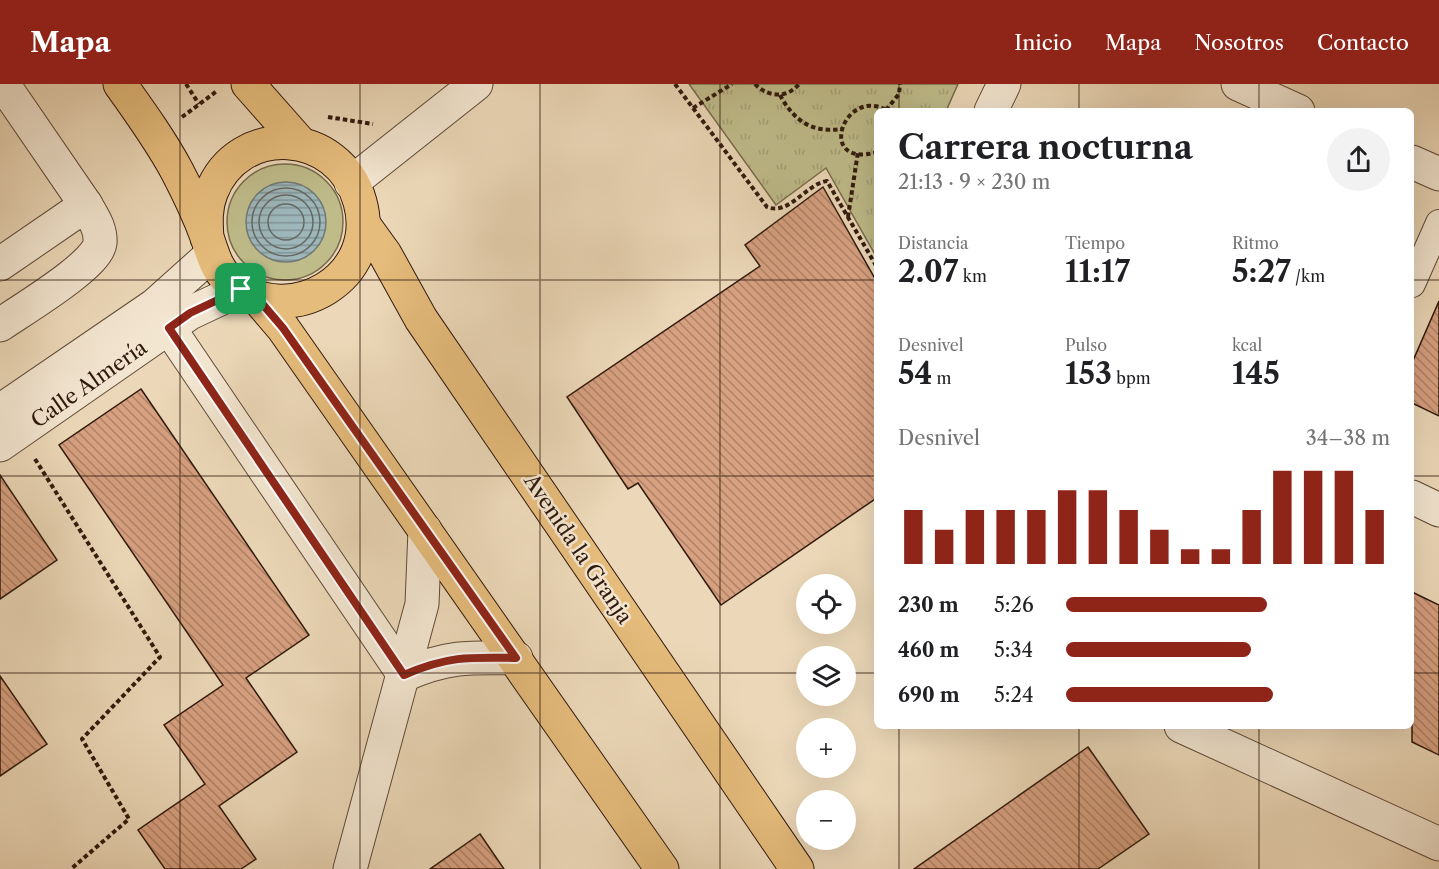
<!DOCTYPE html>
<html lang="es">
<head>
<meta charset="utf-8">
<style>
  :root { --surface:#fff; --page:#f2f2f2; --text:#202124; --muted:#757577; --accent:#8f2418 }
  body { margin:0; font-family:"Libre Caslon Text",serif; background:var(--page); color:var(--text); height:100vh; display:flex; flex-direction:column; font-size:22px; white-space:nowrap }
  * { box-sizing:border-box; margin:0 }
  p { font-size:20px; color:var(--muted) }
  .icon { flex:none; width:33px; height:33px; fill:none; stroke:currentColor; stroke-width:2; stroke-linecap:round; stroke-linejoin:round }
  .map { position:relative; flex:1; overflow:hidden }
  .panel { position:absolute; left:874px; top:24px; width:540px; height:621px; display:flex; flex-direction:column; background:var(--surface); border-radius:9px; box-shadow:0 6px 24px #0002 }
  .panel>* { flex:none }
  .tools { position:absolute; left:796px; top:490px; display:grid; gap:12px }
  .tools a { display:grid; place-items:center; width:60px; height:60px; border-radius:50%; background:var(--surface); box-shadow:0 6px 24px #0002; font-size:30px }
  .pin { position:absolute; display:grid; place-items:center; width:51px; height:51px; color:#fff; margin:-26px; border-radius:12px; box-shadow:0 3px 9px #0006 }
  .round { display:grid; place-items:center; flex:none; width:63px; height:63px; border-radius:32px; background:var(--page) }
  .head { display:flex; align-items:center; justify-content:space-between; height:102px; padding:0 24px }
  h1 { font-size:33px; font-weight:800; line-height:45px }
  .figures { display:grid; grid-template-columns:repeat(3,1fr); gap:9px; height:102px; padding:6px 24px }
  .figures div { display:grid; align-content:center }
  .figures b { font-size:30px; font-weight:800 }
  .figures small { font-size:16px; font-weight:400 }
  .figures p { font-size:16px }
  .chart { height:168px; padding:12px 24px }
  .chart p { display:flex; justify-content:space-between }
  .chart svg { width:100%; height:108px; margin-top:6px; stroke:var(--accent); stroke-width:6 }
  ul { padding:0 24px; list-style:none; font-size:20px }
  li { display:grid; grid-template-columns:96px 72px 1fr; align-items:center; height:45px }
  li i { height:15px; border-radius:8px; background:var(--accent) }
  header { display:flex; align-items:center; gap:36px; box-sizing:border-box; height:84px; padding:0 30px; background:var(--accent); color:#fff }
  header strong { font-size:28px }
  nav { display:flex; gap:33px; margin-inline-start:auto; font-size:21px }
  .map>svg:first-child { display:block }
  .grass { fill:#bfbc8a; stroke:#786a4c; stroke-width:1.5 }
  .park { fill:url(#park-tufts); stroke:#786a4c; stroke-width:1.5 }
  .water { fill:url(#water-rules); stroke:#717875; stroke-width:1.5 }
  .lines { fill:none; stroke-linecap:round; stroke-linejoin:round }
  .shore { stroke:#666864; stroke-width:1.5 }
  .building { fill:url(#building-back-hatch); stroke:#30190d; stroke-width:1.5 }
  .pedestrian-casing { stroke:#5f4938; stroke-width:28 }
  .minor-casing { stroke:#5f4938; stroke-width:35 }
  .tertiary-casing { stroke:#5f4938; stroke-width:35 }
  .primary-casing { stroke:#30190d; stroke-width:35 }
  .path { stroke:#30190d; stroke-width:4; stroke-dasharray:4.5 3; stroke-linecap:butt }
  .pedestrian { stroke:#f3e6d1; stroke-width:26 }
  .minor { stroke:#f3e6d1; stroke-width:33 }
  .tertiary { stroke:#f3e6d1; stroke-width:33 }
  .primary { stroke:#e6bc7c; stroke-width:33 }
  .route-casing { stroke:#fff; stroke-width:12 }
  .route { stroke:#8f2418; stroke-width:8 }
  .grid { fill:none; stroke:#30190d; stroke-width:1.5; stroke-opacity:0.55 }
  .labels { text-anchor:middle; stroke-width:5; stroke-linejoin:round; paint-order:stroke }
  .street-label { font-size:21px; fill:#30190d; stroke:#f3e6d1 }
</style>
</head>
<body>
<header>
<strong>Mapa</strong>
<nav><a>Inicio</a><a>Mapa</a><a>Nosotros</a><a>Contacto</a></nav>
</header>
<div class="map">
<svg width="1439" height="785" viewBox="0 0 1439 785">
  <defs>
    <pattern id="park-tufts" width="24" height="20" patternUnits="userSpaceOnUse" patternTransform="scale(1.5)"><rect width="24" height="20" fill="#bfbc8a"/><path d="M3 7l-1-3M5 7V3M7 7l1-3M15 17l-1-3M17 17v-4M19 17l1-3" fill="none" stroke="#a4a176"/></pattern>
    <pattern id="water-rules" width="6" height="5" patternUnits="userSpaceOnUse" patternTransform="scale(1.5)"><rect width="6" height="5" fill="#9db7ba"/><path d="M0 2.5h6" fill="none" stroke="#809496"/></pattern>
    <pattern id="building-back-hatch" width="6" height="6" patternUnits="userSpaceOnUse" patternTransform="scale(1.5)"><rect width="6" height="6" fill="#d7a080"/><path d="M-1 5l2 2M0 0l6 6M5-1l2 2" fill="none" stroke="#af8267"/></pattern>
  </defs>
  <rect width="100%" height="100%" fill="#ecd8b8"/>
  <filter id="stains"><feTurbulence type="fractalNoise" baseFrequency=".00333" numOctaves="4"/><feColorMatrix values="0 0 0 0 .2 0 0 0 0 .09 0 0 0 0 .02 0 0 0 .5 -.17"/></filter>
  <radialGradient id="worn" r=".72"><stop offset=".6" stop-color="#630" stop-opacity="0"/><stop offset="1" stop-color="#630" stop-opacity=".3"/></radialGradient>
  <circle class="grass" cx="285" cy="138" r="58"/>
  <path class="park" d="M689,0H958L946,27H878L877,174L826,84L776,121Z"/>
  <circle class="water" cx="286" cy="138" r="40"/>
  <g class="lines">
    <g class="shore">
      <circle cx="286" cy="138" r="34"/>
      <circle cx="286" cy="138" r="27"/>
      <circle cx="286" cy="138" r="18"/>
    </g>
  </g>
  <g class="building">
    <path d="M823,103L878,200V413L721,521L638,399L628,405L567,313L760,182L745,161Z"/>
    <path d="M1439,217V332L1412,319V279Z"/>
    <path d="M141,305L309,551L246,594L297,668L219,722L256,775L241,785H165L138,746L205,700L164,641L223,601L59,361Z"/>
    <path d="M0,391L57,476L0,515Z"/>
    <path d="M1412,508L1439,521V671L1412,658Z"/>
    <path d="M0,592L47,660L0,692Z"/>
    <path d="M1088,663L1149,750L1098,785H914Z"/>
    <path d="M480,750L504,785H430Z"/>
  </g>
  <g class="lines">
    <g class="pedestrian-casing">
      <path id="pedestrian" d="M1412,200L1439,139"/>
    </g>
    <g class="minor-casing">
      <g id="minor">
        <path d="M1238,0L1298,27"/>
        <path d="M991,27L1004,0"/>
        <path d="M1412,78L1439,90"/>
        <path d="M0,180L86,121L3,0"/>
        <path d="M0,241C20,227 98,181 100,159C101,144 93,134 86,121"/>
        <path d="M169,244L404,591"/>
        <path d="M0,327L155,221L212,170"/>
        <path d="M0,361L190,229L241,205"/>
        <path d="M1412,413L1439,426"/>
        <path d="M404,591C447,572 470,573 516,574"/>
        <path d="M1181,642L1439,760"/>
        <path d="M350,785L422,520L425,446"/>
      </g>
    </g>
    <g class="tertiary-casing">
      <path id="tertiary" d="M351,99L476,0"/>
    </g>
    <g class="primary-casing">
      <g id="primary">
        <path d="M120,0C140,28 161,57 177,87C188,108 199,131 207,153C213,171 217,188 233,200C291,246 381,193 360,118C340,44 238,37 211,109C205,124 206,139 207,154"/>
        <path d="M248,0L301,60"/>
        <path d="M364,141L385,170L421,235L797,785"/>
        <path d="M254,210L283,244L662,785"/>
      </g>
    </g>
    <g class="path">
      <path d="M186,0L199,20"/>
      <path d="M675,0L767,123C789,132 806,100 827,97L878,185"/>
      <path d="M755,0C767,13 787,15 799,0"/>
      <path d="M780,11C794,37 812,49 841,45"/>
      <path d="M693,24L732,0"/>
      <path d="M886,26L899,10L900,0"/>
      <path d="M182,33L217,7"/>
      <path d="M328,33L373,40"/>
      <path d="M878,68C814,86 844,0 888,27"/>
      <path d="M848,133L858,68"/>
      <path d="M35,375L160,573L82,655L129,735L71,785"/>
    </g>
    <use href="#pedestrian" class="pedestrian"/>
    <use href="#minor" class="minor"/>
    <use href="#tertiary" class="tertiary"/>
    <use href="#primary" class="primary"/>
  </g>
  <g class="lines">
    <g class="route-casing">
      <path id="route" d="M241,205L254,210L283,244L516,574C470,573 447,572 404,591L169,244L190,229Z"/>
    </g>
    <use href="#route" class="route"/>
  </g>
  <path class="grid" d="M180,0V785M360,0V785M540,0V785M720,0V785M899,0V27M1079,0V27M1259,0V27M0,196H878M1412,196H1439M0,392H878M1412,392H1439M0,589H807M846,589H878M1412,589H1439M899,642V785M1079,642V785M1259,642V785"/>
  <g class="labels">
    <g class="street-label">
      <text transform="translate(89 300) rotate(-35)" y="7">Calle Almería</text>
      <text transform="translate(578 465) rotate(56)" y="7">Avenida la Granja</text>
    </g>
  </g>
  <rect width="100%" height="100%" filter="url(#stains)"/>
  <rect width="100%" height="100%" fill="url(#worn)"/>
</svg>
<div class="tools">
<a><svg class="icon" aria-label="locate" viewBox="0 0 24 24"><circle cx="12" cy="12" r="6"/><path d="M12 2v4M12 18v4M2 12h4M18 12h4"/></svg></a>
<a><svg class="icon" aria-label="layers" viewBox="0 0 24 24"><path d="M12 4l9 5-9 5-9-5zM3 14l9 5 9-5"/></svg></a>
<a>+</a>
<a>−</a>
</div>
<div class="pin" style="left:241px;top:205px;background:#1e9e55"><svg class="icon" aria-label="arrive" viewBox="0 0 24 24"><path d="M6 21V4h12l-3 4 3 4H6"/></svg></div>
<section class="panel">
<div class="head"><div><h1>Carrera nocturna</h1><p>21:13 · 9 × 230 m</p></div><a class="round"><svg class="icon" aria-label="share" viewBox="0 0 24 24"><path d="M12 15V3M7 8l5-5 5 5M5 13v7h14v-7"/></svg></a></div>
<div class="figures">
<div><p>Distancia</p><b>2.07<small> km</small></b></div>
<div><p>Tiempo</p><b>11:17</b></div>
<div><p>Ritmo</p><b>5:27<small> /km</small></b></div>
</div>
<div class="figures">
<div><p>Desnivel</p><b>54<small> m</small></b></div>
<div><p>Pulso</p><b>153<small> bpm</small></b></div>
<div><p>kcal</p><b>145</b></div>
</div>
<div class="chart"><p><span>Desnivel</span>34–38 m</p>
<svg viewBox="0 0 160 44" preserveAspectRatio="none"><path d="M5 44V22M15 44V30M25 44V22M35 44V22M45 44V22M55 44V14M65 44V14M75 44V22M85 44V30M95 44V38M105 44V38M115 44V22M125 44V6M135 44V6M145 44V6M155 44V22"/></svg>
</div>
<ul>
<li><b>230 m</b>5:26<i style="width:62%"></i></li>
<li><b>460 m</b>5:34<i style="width:57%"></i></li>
<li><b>690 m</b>5:24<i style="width:64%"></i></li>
</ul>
</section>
</div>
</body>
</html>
